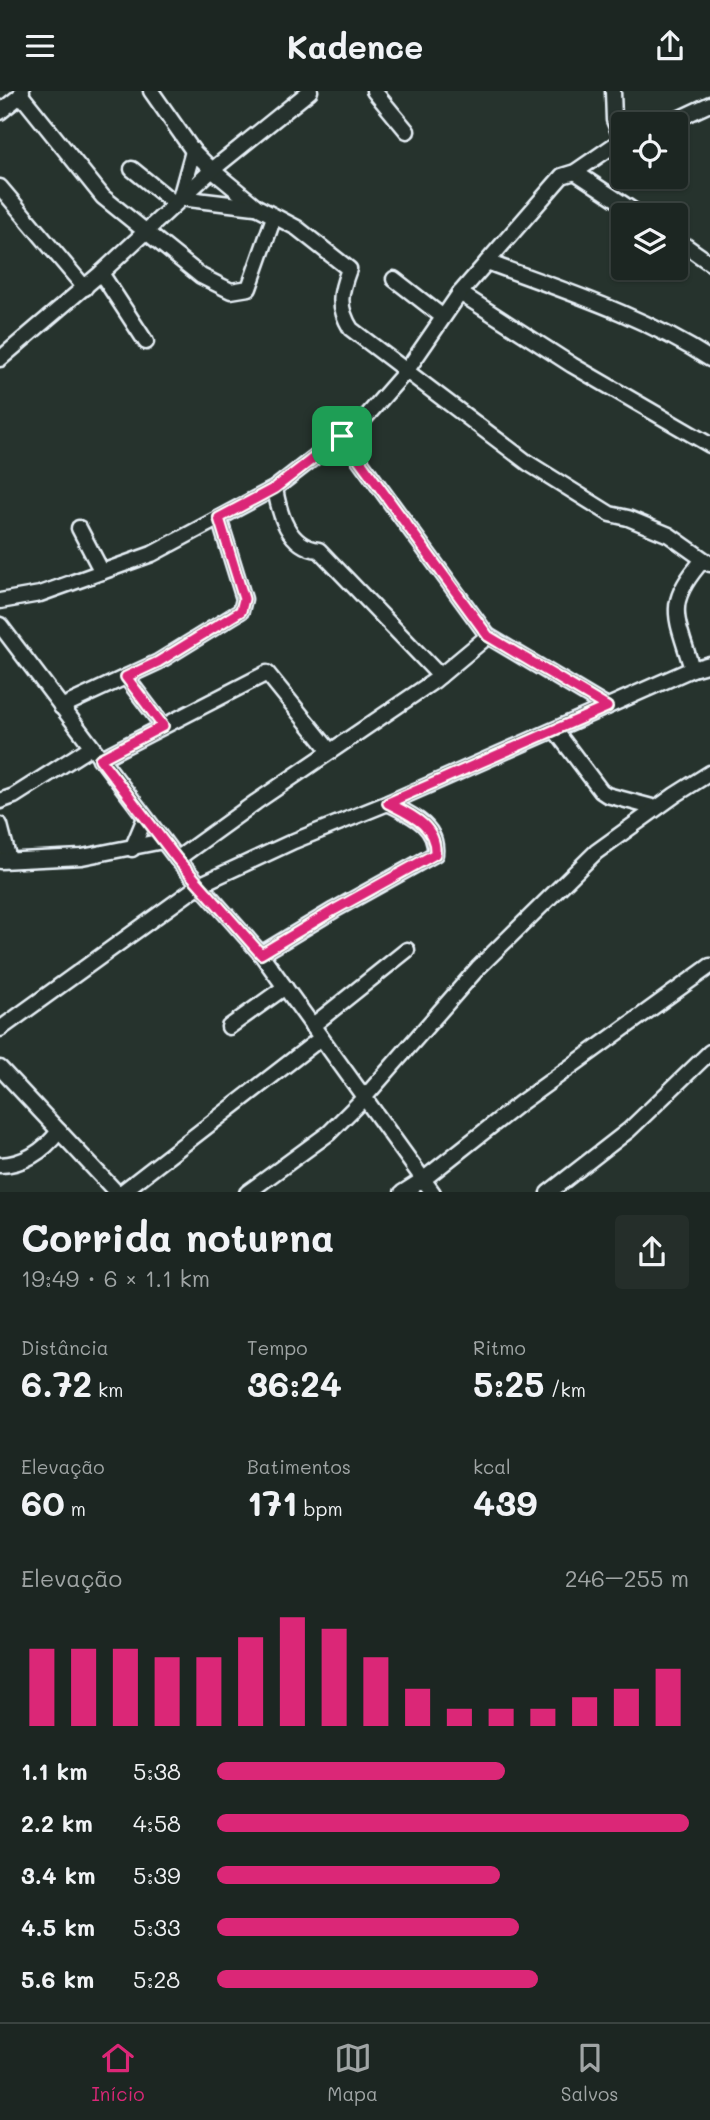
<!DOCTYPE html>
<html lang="pt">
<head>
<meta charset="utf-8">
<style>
  :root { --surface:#1c2622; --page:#252e2a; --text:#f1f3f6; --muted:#a0a5a5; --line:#3a4340; --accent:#db2777 }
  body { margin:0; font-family:Mali,sans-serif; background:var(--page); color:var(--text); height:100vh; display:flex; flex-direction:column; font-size:26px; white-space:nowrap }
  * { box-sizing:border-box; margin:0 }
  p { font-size:23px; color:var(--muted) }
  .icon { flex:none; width:38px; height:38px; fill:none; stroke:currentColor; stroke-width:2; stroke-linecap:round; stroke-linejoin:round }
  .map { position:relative; height:1101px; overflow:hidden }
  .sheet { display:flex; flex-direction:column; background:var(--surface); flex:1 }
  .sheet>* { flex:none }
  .controls { position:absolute; left:611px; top:21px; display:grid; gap:14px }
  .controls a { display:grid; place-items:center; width:77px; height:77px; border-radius:7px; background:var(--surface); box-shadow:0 2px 5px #0004,0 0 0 2px var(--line); font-size:35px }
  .pin { position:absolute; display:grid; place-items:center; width:60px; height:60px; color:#fff; margin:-30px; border-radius:14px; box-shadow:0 4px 10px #0006 }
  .round { display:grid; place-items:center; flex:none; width:74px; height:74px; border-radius:7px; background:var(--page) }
  .head { display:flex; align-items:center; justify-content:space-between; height:119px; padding:0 21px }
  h1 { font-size:38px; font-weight:700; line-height:52px }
  .figures { display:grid; grid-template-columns:repeat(3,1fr); gap:10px; height:119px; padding:7px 21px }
  .figures div { display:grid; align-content:center }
  .figures b { font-size:35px; font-weight:700 }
  .figures small { font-size:19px; font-weight:400 }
  .figures p { font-size:19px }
  .chart { height:196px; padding:14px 21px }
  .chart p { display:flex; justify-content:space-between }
  .chart svg { width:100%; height:126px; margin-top:7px; stroke:var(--accent); stroke-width:6 }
  ul { padding:0 21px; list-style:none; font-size:23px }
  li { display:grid; grid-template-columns:112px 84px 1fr; align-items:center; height:52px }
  li i { height:18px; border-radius:9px; background:var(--accent) }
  header { display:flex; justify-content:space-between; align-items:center; height:91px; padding:0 21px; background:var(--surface); font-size:32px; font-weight:700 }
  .menu { display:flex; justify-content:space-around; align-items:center; height:98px; border-top:2px solid var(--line); background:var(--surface); font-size:19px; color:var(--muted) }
  .menu a { display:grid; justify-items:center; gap:4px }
  .menu .current { color:var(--accent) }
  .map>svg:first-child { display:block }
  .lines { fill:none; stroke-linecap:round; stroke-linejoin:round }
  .minor-casing { stroke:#e8f1f8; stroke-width:19 }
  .minor { stroke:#26332d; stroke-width:14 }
  .route-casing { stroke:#fff; stroke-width:14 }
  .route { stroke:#db2777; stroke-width:9 }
</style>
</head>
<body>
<header><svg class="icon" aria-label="menu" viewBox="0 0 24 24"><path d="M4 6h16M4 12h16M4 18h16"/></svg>Kadence<svg class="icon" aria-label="share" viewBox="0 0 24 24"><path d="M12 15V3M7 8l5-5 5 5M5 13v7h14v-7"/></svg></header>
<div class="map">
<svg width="710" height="1102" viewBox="0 0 710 1102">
  <rect width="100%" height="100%" fill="#26332d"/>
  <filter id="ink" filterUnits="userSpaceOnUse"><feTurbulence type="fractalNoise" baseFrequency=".0143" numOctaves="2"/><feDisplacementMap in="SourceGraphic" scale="14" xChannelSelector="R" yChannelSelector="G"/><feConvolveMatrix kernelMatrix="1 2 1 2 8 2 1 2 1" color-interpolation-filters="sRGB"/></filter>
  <g filter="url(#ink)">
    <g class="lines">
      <g class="minor-casing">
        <g id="minor">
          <path d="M151,0L193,60L212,79L257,116L297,137L349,178C340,202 337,215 351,238L528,372L610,423L628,427L669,444L710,473"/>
          <path d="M374,0L407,40"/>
          <path d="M613,0L614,29L622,49"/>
          <path d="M21,4L103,106L201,185L231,200L249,197L274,126"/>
          <path d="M0,21L21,4L22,0"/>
          <path d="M667,33L710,13"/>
          <path d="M193,60L180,107L255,116"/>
          <path d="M132,78L174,112"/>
          <path d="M575,81L640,124"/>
          <path d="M0,96L85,197"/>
          <path d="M676,148L710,172"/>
          <path d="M487,171C562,199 642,224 710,268"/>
          <path d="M101,182L146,251"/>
          <path d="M394,188L443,226"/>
          <path d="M460,202L572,274L710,354"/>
          <path d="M0,268L101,182L212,79L310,0"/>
          <path d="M342,345L488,545"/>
          <path d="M275,397C279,422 288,456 319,459L440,585"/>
          <path d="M79,437L102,481"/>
          <path d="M0,510L40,503L152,463L275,397L365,327L407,279L460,202L562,85L575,81L623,48"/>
          <path d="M0,534L177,768L261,863L433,1102"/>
          <path d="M692,578C677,526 663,514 703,469"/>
          <path d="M126,586L163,635"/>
          <path d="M61,616L158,571L241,520L244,508L219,427"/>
          <path d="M555,639L601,700L607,704L656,717"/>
          <path d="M100,668L267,582L330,660"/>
          <path d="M0,710L14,705L91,656"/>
          <path d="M0,734L9,769"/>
          <path d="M132,758L145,727"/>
          <path d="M177,768L256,711L434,590L488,545L607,616"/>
          <path d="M0,770L82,766L163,750"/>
          <path d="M261,863L334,819L435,763C438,734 409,723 388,712"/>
          <path d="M312,935L407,859"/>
          <path d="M229,936L285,896"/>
          <path d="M0,938L201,793L294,750L388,712L692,578L710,573"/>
          <path d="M0,977L117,1102"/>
          <path d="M0,1074C25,1073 44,1060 59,1040"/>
          <path d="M121,1102L321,947"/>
          <path d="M247,1102L329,1042L364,1007L478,877L596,761L675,704L710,682"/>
          <path d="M402,1102L424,1088L519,1013L710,875"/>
          <path d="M548,1102L629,1039L710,961"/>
        </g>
      </g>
      <use href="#minor" class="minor"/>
    </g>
  </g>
  <g class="lines" filter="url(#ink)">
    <g class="route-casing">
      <path id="route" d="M342,345L488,545L607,616L388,712C409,723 437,734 435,763L334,819L261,863L177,768L100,668L163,635L126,586L158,571L241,520L244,508L219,427L275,397Z"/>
    </g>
    <use href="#route" class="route"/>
  </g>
</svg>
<div class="controls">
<a><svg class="icon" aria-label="locate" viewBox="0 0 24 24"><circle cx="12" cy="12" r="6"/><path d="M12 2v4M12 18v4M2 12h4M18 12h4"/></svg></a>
<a><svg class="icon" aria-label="layers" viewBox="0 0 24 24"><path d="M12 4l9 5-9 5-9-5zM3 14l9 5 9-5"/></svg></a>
</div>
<div class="pin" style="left:342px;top:345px;background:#1e9e55"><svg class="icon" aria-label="arrive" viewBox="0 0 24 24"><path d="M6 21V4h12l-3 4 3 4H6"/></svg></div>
</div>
<section class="sheet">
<div class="head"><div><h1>Corrida noturna</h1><p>19:49 · 6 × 1.1 km</p></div><a class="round"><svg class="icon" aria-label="share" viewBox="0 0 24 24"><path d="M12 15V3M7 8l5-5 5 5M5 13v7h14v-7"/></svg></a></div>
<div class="figures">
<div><p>Distância</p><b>6.72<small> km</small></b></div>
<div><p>Tempo</p><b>36:24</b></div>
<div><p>Ritmo</p><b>5:25<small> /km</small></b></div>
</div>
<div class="figures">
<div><p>Elevação</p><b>60<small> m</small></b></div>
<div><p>Batimentos</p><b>171<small> bpm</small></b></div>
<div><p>kcal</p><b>439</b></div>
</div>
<div class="chart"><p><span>Elevação</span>246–255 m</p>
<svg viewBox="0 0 160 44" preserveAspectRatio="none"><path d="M5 44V17M15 44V17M25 44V17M35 44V20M45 44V20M55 44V13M65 44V6M75 44V10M85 44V20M95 44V31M105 44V38M115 44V38M125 44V38M135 44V34M145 44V31M155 44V24"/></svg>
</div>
<ul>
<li><b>1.1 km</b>5:38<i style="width:61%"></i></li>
<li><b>2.2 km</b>4:58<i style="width:100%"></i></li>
<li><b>3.4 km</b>5:39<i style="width:60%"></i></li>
<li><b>4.5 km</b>5:33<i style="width:64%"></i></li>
<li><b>5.6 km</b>5:28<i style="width:68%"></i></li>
</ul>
</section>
<nav class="menu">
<a class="current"><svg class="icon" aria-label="home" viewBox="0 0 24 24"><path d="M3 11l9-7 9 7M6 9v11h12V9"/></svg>Início</a>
<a><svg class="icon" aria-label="map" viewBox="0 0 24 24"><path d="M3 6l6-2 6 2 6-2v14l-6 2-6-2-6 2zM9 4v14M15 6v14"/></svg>Mapa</a>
<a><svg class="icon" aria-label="saved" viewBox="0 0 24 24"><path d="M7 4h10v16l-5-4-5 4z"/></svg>Salvos</a>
</nav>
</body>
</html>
